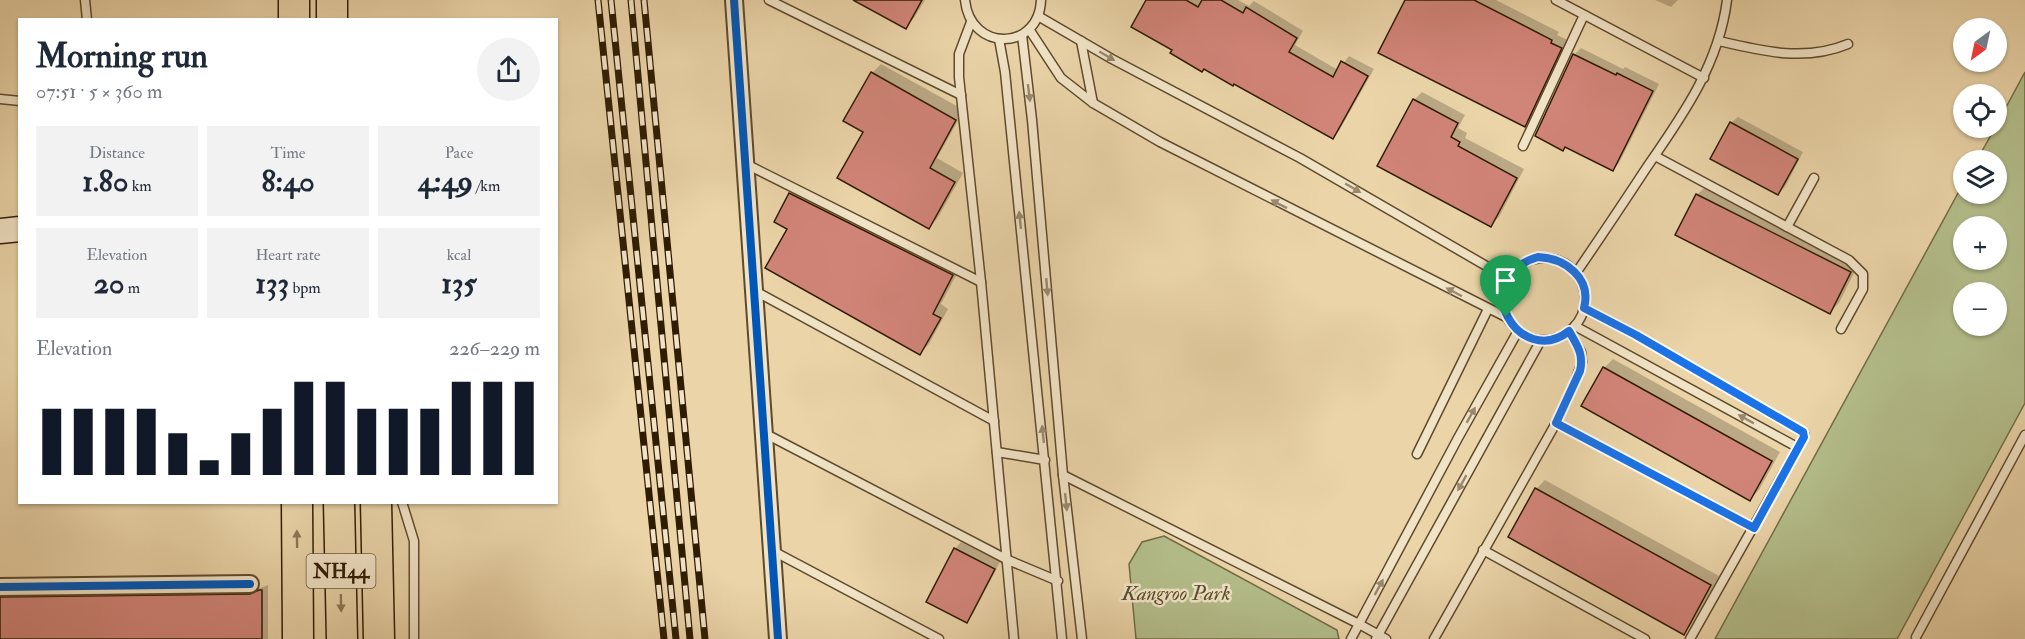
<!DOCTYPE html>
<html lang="en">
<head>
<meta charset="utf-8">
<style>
  :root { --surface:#fff; --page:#f2f2f3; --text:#1f2937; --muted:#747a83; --accent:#111827 }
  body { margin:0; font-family:"IM FELL Double Pica",serif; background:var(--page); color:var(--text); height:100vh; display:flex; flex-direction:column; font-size:22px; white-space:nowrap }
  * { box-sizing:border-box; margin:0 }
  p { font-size:20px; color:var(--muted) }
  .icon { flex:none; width:33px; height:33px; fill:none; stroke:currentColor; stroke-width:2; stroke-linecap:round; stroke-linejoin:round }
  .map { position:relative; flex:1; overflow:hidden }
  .panel { position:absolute; left:18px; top:18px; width:540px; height:486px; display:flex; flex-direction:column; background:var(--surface); border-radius:0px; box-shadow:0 2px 4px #0004 }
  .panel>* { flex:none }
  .needle { width:39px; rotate:213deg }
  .buttons { position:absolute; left:1953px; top:18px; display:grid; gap:12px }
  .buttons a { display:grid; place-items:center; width:54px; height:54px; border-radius:50%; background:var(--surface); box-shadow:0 2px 4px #0004; font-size:30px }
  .pin { position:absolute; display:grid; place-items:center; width:51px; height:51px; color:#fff; margin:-62px -26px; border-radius:50% 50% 50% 0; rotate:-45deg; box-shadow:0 0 6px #0007 }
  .pin .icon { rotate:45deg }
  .round { display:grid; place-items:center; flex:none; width:63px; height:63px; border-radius:32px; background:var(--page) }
  .summary { display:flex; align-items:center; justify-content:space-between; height:102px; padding:0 18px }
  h1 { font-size:33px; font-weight:800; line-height:45px }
  .metrics { display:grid; grid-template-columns:repeat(3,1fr); gap:9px; height:102px; padding:6px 18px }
  .metrics div { display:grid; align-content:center; border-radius:0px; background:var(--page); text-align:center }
  .metrics b { font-size:30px; font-weight:800 }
  .metrics small { font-size:16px; font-weight:400 }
  .metrics p { font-size:16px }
  .chart { height:168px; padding:12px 18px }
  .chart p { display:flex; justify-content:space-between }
  .chart svg { width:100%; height:108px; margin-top:6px; stroke:var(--accent); stroke-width:6 }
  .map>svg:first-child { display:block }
  .green { fill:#b3bd8a; stroke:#726c46; stroke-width:1.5; fill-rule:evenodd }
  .shadow { fill:#0003 }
  .building { fill:#d18478; stroke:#301c03; stroke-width:1.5 }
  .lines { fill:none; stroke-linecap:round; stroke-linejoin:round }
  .lane-casing { stroke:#5e4a2c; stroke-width:11 }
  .street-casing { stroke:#5e4a2c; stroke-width:20 }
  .secondary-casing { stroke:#301c03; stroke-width:27 }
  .highway-casing { stroke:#301c03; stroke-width:33 }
  .lane { stroke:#f1e3c6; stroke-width:8 }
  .street { stroke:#f1e3c6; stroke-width:16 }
  .secondary { stroke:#f1e3c6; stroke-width:24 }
  .highway { stroke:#ead4a8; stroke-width:30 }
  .rail-casing { stroke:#301c03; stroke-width:7 }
  .rail { stroke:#f1e3c6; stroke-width:4.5; stroke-dasharray:14; stroke-linecap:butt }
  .cycleway-casing { stroke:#f1e3c6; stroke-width:11 }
  .cycleway { stroke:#0057b8; stroke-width:8 }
  .oneway { fill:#9a896e }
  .oneway2 { fill:#8d7856 }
  .route-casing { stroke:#fff; stroke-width:12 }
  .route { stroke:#1a73e8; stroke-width:8 }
  .labels { text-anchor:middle; stroke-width:5; stroke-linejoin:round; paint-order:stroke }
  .shield { fill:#f1e3c6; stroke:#6a583e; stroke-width:1.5 }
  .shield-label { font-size:20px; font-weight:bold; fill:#301c03 }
  .park-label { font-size:21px; font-style:italic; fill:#574c2c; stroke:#f1e3c6 }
</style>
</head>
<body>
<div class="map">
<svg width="2025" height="639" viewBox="0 0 2025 639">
  <rect width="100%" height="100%" fill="#ead4a8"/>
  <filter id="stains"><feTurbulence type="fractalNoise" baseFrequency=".00333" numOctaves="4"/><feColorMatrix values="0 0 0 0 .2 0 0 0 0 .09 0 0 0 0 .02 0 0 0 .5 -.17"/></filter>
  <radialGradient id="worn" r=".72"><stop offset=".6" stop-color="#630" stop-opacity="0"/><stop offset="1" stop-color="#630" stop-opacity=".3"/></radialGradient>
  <g class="green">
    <path d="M2025,72V403L1897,639H1715L1963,184L1964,194H1996V160H1977L1995,128H1996L1997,124ZM1964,226H1996V260H1964ZM1964,292H1996V326H1964Z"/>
    <path d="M1164,536L1337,630L1339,639H1136L1129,564L1142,542Z"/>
  </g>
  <g class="shadow">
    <path d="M856,0H925L914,18L906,27Z"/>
    <path d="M1148,0H1238L1249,6L1254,1L1303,31L1295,45L1338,70L1349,56L1374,69L1339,131L1333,137L1174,49Z"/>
    <path d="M1407,0H1496L1559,32L1557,35L1568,40L1532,118L1524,125Z"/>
    <path d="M1655,0H1678L1671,7Z"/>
    <path d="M1581,48L1623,69L1625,67L1659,84L1619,163L1613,170L1566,146L1537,135L1574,55Z"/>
    <path d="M881,64L964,110L937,158L963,173L937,219L929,227L872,73Z"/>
    <path d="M1422,92L1465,115L1458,128L1467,133L1465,138L1524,169L1499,217L1491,225L1414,100Z"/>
    <path d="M1738,117L1803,152L1785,187L1778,193L1731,123Z"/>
    <path d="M799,185L961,266L941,304L948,309L929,344L920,353L789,228L790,194Z"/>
    <path d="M1706,186L1859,263L1839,303L1830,312L1677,234L1697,195Z"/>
    <path d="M1613,359L1780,452L1759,490L1750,499L1604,368Z"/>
    <path d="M1545,480L1719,576L1692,624L1684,633L1536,489Z"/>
    <path d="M961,542L1000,562L973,614L966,621L955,549Z"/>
    <path d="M268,585V639H0V588L7,592L258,589Z"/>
  </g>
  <g class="building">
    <path d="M853,0H922L906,29Z"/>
    <path d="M1146,0H1186L1198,7L1202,0H1221L1243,13L1246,7L1297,38L1289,52L1333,77L1341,61L1368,76L1333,139L1234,84L1233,86L1204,69L1202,72L1170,53L1172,50L1131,27Z"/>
    <path d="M1405,0H1474L1552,40L1551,43L1562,48L1525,127L1378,53Z"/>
    <path d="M1573,54L1616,75L1617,73L1653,91L1613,171L1565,147L1563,151L1535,136Z"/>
    <path d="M871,72L956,120L930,168L955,182L929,229L837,178L863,132L843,121Z"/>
    <path d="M1413,99L1458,123L1451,137L1460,142L1458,146L1517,178L1491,227L1377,166Z"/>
    <path d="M1730,122L1798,159L1778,195L1710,159Z"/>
    <path d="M789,193L953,275L933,314L941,318L920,355L765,268L787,229L774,222Z"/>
    <path d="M1696,194L1851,272L1830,314L1675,235Z"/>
    <path d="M1603,367L1772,461L1750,501L1581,406Z"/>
    <path d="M1535,488L1711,585L1684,635L1508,537Z"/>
    <path d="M954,548L995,569L967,623L926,602Z"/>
    <path d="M259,590H262V639H0V597L250,594Z"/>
  </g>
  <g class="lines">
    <g class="lane-casing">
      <g id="lane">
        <path d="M85,0L87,20"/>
        <path d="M769,0L961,95"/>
        <path d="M965,0C970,52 1039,52 1041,0"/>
        <path d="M1556,0L1704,78"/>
        <path d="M1038,16L1112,59L1300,158L1507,278"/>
        <path d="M971,22L959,54V77L981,282L1014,639"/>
        <path d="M1029,29L1061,78L1093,103L1160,142L1506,317"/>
        <path d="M1022,35L1032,120L1063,475L1082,639"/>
        <path d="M999,39L1005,72L1062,639"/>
        <path d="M1081,41L1093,103"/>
        <path d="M1719,41C1762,51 1805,62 1848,44"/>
        <path d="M0,99L20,101"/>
        <path d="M1523,146L1584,15"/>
        <path d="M1655,156L1849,260L1863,274V289L1841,329"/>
        <path d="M746,164L981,282"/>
        <path d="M1787,227L1814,178"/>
        <circle cx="1544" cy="299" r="41"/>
        <path d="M1576,273C1600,238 1624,202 1647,167C1683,115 1719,64 1727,0"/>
        <path d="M755,291L994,421"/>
        <path d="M1584,308L1636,335L1804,433V437L1690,639"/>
        <path d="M1575,326L1797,447"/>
        <path d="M1556,423L1754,528"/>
        <path d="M764,433L1008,560L1058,581"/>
        <path d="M997,452L1045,460"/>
        <path d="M1417,454L1488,309"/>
        <path d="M1063,475L1359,624L1386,639"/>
        <path d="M402,502L414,541V639"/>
        <path d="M1483,550L1645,639"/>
        <path d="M773,551L939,639"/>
        <path d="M1916,637L2025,435"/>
        <path d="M1351,639L1458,438L1518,331"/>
        <path d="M1376,639L1541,340"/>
        <path d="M1434,639L1556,423L1575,382L1582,362L1581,352L1569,331"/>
      </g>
    </g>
    <g class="street-casing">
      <g id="street">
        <path d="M734,0L778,639"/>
        <path d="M0,587L250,584"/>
      </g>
    </g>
    <g class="secondary-casing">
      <path id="secondary" d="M0,231L20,229"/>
    </g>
    <g class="highway-casing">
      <g id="highway">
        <path d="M294,0V20"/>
        <path d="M332,0V20"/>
        <path d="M297,502L298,639"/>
        <path d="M339,502L342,639"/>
        <path d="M376,502L379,639"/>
      </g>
    </g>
    <use href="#lane" class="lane"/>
    <use href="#street" class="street"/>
    <use href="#secondary" class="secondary"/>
    <use href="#highway" class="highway"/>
    <g class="rail-casing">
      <g id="rail">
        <path d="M598,0L664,639"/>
        <path d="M611,0L676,639"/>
        <path d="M631,0L690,639"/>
        <path d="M644,0L705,639"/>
      </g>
    </g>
    <use href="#rail" class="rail"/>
    <g class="cycleway-casing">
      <g id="cycleway">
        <path d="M734,0L778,639"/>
        <path d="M0,587L250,584"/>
      </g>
    </g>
    <use href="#cycleway" class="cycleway"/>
  </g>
  <defs><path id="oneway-solid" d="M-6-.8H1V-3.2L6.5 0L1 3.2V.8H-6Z" transform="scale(1.5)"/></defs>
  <g class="oneway">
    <use href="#oneway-solid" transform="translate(1107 56) rotate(30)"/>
    <use href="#oneway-solid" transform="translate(1029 93) rotate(83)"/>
    <use href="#oneway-solid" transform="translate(1353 188) rotate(30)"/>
    <use href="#oneway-solid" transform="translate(1279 204) rotate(-153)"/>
    <use href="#oneway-solid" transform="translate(1020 220) rotate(-96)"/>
    <use href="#oneway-solid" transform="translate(1047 287) rotate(85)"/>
    <use href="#oneway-solid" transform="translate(1454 292) rotate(-152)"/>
    <use href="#oneway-solid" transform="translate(1471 415) rotate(-61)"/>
    <use href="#oneway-solid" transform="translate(1746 419) rotate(-151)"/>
    <use href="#oneway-solid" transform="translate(1043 434) rotate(-96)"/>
    <use href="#oneway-solid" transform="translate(1462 483) rotate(119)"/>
    <use href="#oneway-solid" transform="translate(1066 502) rotate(84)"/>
    <use href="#oneway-solid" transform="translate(1379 587) rotate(-62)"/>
  </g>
  <g class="oneway2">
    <use href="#oneway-solid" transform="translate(297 539) rotate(-91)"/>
    <use href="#oneway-solid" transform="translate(341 603) rotate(89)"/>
  </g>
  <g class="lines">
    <g class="route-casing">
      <path id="route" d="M1538,257C1565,258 1592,278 1584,308L1636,335L1803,432L1804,437L1754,528L1556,423L1580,371C1584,354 1577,345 1569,331C1520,370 1465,279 1538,257Z"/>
    </g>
    <use href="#route" class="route"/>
  </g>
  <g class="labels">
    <rect class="shield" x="306.5" y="554" width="69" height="34" rx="4.5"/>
    <g class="shield-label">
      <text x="341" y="578">NH44</text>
    </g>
    <g class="park-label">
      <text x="1176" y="600">Kangroo Park</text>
    </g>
  </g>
  <rect width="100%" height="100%" filter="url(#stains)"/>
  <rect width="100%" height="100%" fill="url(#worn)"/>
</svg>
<div class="buttons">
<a><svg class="needle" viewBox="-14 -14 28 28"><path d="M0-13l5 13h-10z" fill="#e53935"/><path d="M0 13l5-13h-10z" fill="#747a83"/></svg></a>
<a><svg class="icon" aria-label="locate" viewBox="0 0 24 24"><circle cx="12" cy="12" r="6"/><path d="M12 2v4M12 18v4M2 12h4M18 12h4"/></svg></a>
<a><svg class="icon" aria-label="layers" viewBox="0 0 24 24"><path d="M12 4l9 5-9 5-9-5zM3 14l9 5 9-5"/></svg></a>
<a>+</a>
<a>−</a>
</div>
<div class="pin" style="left:1506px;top:317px;background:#1e9e55"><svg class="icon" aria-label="arrive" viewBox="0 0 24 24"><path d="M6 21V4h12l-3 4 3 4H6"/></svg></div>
<section class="panel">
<div class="summary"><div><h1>Morning run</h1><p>07:51 · 5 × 360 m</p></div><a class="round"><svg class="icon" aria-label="share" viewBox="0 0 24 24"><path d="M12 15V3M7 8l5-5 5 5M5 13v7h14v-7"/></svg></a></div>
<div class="metrics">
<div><p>Distance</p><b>1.80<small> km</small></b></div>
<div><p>Time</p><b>8:40</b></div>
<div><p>Pace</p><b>4:49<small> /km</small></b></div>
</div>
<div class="metrics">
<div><p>Elevation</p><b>20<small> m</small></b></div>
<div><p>Heart rate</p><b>133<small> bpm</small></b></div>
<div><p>kcal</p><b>135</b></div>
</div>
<div class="chart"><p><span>Elevation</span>226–229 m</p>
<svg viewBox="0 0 160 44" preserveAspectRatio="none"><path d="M5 44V17M15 44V17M25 44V17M35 44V17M45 44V27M55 44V38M65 44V27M75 44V17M85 44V6M95 44V6M105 44V17M115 44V17M125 44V17M135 44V6M145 44V6M155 44V6"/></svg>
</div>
</section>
</div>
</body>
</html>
